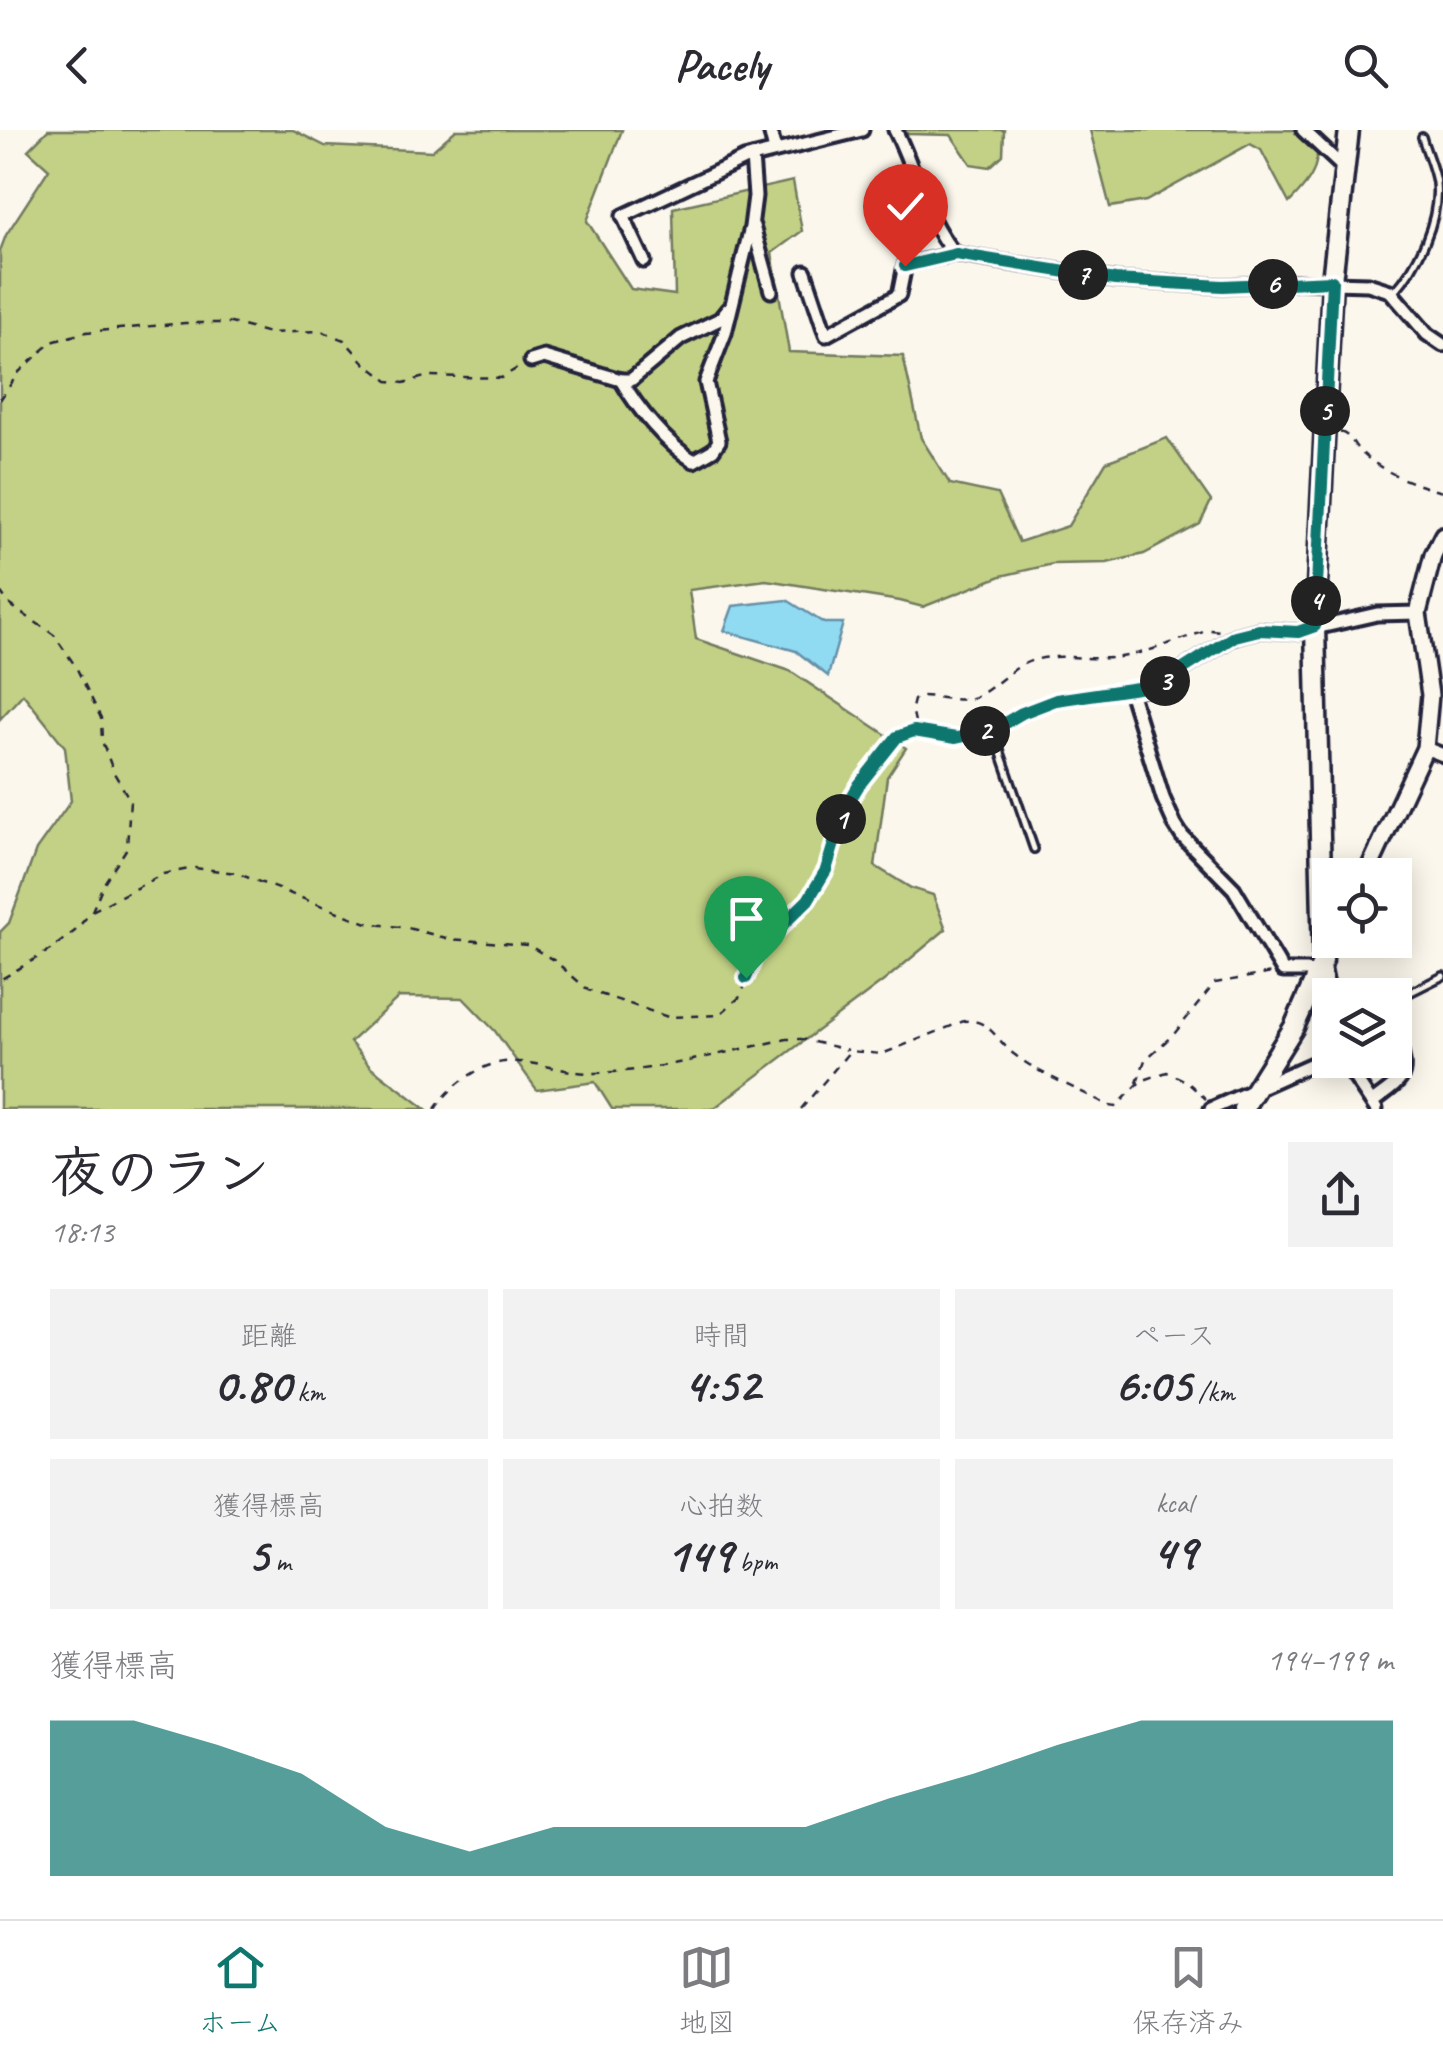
<!DOCTYPE html>
<html lang="ja">
<head>
<meta charset="utf-8">
<style>
  :root { --surface:#fff; --page:#f2f2f3; --text:#2b2b33; --muted:#7c7c81; --line:#e1e1e2; --accent:#0f766e }
  body { margin:0; font-family:Caveat,"Klee One",sans-serif; background:var(--page); color:var(--text); height:100vh; display:flex; flex-direction:column; font-size:38px; white-space:nowrap }
  * { box-sizing:border-box; margin:0 }
  p { font-size:32px; color:var(--muted) }
  .icon { flex:none; width:55px; height:55px; fill:none; stroke:currentColor; stroke-width:2; stroke-linecap:round; stroke-linejoin:round }
  .map { position:relative; height:979px; overflow:hidden }
  .panel { display:flex; flex-direction:column; background:var(--surface); flex:1 }
  .panel>* { flex:none }
  .controls { position:absolute; left:1312px; top:728px; display:grid; gap:20px }
  .controls a { display:grid; place-items:center; width:100px; height:100px; border-radius:0px; background:var(--surface); box-shadow:0 5px 25px #0003; font-size:50px }
  .pin { position:absolute; display:grid; place-items:center; width:85px; height:85px; color:#fff; margin:-102px -42px; border-radius:50% 50% 50% 0; rotate:-45deg; box-shadow:0 0 10px #0007 }
  .pin .icon { rotate:45deg }
  .km { position:absolute; width:50px; height:50px; margin:-25px; border-radius:50%; background:#222; color:#fff; font-size:28px; line-height:50px; text-align:center }
  .round { display:grid; place-items:center; flex:none; width:105px; height:105px; border-radius:0px; background:var(--page) }
  .headline { display:flex; align-items:center; justify-content:space-between; height:170px; padding:0 50px }
  h1 { font-size:55px; font-weight:700; line-height:75px }
  .figures { display:grid; grid-template-columns:repeat(3,1fr); gap:15px; height:170px; padding:10px 50px }
  .figures div { display:grid; align-content:center; border-radius:0px; background:var(--page); text-align:center }
  .figures b { font-size:50px; font-weight:700 }
  .figures small { font-size:28px; font-weight:400 }
  .figures p { font-size:28px }
  .chart { height:280px; padding:20px 50px }
  .chart p { display:flex; justify-content:space-between }
  .chart svg { width:100%; height:180px; margin-top:10px; fill:var(--accent); opacity:.7 }
  header { display:flex; justify-content:space-between; align-items:center; height:130px; padding:0 50px; background:var(--surface); font-size:45px; font-weight:700 }
  .tab-bar { display:flex; justify-content:space-around; align-items:center; height:140px; border-top:2px solid var(--line); background:var(--surface); font-size:28px; color:var(--muted) }
  .tab-bar a { display:grid; justify-items:center; gap:5px }
  .tab-bar .active { color:var(--accent) }
  .map>svg:first-child { display:block }
  .green { fill:#c2d185; stroke:#727a60; stroke-width:2.5 }
  .water { fill:#91dbf2; stroke:#6591a9; stroke-width:2.5 }
  .lines { fill:none; stroke-linecap:round; stroke-linejoin:round }
  .lane-casing { stroke:#22223b; stroke-width:12 }
  .street-casing { stroke:#22223b; stroke-width:19 }
  .secondary-casing { stroke:#22223b; stroke-width:22 }
  .primary-casing { stroke:#22223b; stroke-width:25 }
  .path { stroke:#22223b; stroke-width:2.5; stroke-dasharray:8 8; stroke-linecap:butt }
  .lane { stroke:#fbf7ec; stroke-width:5 }
  .street { stroke:#fbf7ec; stroke-width:11 }
  .secondary { stroke:#fbf7ec; stroke-width:15 }
  .primary { stroke:#fbf7ec; stroke-width:18 }
  .route-casing { stroke:#fff; stroke-width:20 }
  .route { stroke:#0f766e; stroke-width:12 }
</style>
</head>
<body>
<header><svg class="icon" aria-label="back" viewBox="0 0 24 24"><path d="M15 5l-7 7 7 7"/></svg>Pacely<svg class="icon" aria-label="search" viewBox="0 0 24 24"><circle cx="10" cy="10" r="6"/><path d="M15 15l6 6"/></svg></header>
<div class="map">
<svg width="1443" height="979" viewBox="0 0 1443 979">
  <rect width="100%" height="100%" fill="#fbf7ec"/>
  <filter id="ink" filterUnits="userSpaceOnUse"><feTurbulence type="fractalNoise" baseFrequency=".01" numOctaves="2"/><feDisplacementMap in="SourceGraphic" scale="20" xChannelSelector="R" yChannelSelector="G"/><feConvolveMatrix kernelMatrix="1 2 1 2 8 2 1 2 1" color-interpolation-filters="sRGB"/></filter>
  <g filter="url(#ink)">
    <g class="green">
      <path d="M48,0H293L325,16L432,21L456,0H622L587,91L631,159L675,165L673,78L793,51L802,101L772,123L789,222L903,226L921,308L950,354L997,364L1019,412L1068,396L1106,332L1167,308L1211,371L1200,394L1144,424L1107,433L1053,434L1001,446L923,477L900,471L766,450L689,460L696,509L790,541L906,618L887,647L875,736L911,758L933,765L946,799L885,850L713,979H612L595,952L537,960L495,901L463,868L399,867L350,912L371,937L426,979H0V802L9,793L36,720L71,671L65,617L23,564L0,589V121L6,105L49,39L28,20Z"/>
      <path d="M903,0H1004L1003,25L990,37L971,34L951,5L908,4Z"/>
      <path d="M1090,0H1318C1318,38 1316,46 1289,73L1261,20L1250,14L1146,71L1110,77Z"/>
    </g>
    <path class="water" d="M787,470L824,493H843L828,546L796,521L724,501L733,476Z"/>
    <g class="lines">
      <g class="lane-casing">
        <g id="lane">
          <path d="M1394,162C1418,136 1440,89 1436,53C1434,38 1426,22 1422,7"/>
          <path d="M993,600L1034,719"/>
          <path d="M917,602L956,608L993,600L1022,583L1056,570L1127,562"/>
          <path d="M1395,870L1443,846"/>
        </g>
      </g>
      <g class="street-casing">
        <g id="street">
          <path d="M770,0L775,21"/>
          <path d="M895,0C916,40 925,91 955,124L1115,150L1223,156L1296,152L1368,154L1390,161L1427,204L1443,215"/>
          <path d="M1303,0L1345,39"/>
          <path d="M753,96L771,161"/>
          <path d="M644,131L623,86L744,29L862,0"/>
          <path d="M805,142L826,205L899,165L905,135L955,124"/>
          <path d="M531,231L544,227L621,250C637,278 666,314 694,331L713,320L719,311L706,252L725,203L751,97L755,66L752,27"/>
          <path d="M621,250H631L681,208L720,189L728,179"/>
          <path d="M1425,618L1443,625"/>
          <path d="M1323,835L1330,870"/>
          <path d="M1318,846L1307,841H1283L1234,759L1182,706L1175,695L1163,668L1130,561L1158,555L1235,506L1259,500L1298,502L1377,484L1418,483"/>
          <path d="M1343,930L1376,979"/>
          <path d="M1373,972C1381,965 1395,957 1400,949C1410,933 1394,914 1399,897"/>
          <path d="M1211,979L1330,926"/>
        </g>
      </g>
      <g class="secondary-casing">
        <path id="secondary" d="M1366,745L1425,618L1430,565L1418,483L1433,425L1443,405"/>
      </g>
      <g class="primary-casing">
        <path id="primary" d="M1243,979L1294,897L1323,831L1315,496L1332,151L1349,0"/>
      </g>
      <g class="path">
        <path d="M0,270L19,242L52,212L86,202L185,193H231L269,203L321,201L344,210L365,233L388,251L404,253L428,246L501,248L521,236"/>
        <path d="M1340,302C1354,307 1351,314 1362,323C1382,342 1417,356 1443,362"/>
        <path d="M0,461L9,474L54,505L76,537L101,588L102,611L114,643L130,670L127,718L103,755L92,781L75,801L50,820L0,850"/>
        <path d="M915,592L912,578L914,570L921,566C936,566 953,571 967,569C988,567 1010,536 1034,530C1060,523 1086,530 1112,528C1146,525 1178,509 1210,500L1221,501"/>
        <path d="M92,781L163,744L195,738L236,743L367,793L408,798L450,809L528,815L555,831L588,860L668,887L719,885L741,866L758,819L808,770L826,740L844,680L859,655L897,607L909,603"/>
        <path d="M1137,953L1145,930L1174,904L1215,853L1272,843"/>
        <path d="M435,979C449,958 477,935 504,932C531,929 566,944 596,943C661,941 724,922 787,909H801L848,920"/>
        <path d="M801,979L850,921L882,924L964,891C990,888 996,911 1015,925C1042,946 1079,959 1109,976L1116,977L1141,951L1167,942L1186,951L1206,969"/>
      </g>
      <use href="#lane" class="lane"/>
      <use href="#street" class="street"/>
      <use href="#secondary" class="secondary"/>
      <use href="#primary" class="primary"/>
    </g>
  </g>
  <g class="lines" filter="url(#ink)">
    <g class="route-casing">
      <path id="route" d="M746,848L758,819L808,770L826,740L844,680L859,655L897,607L914,601L956,608L993,600L1022,583L1056,570L1158,555L1235,506L1259,500L1298,502L1315,496L1332,151L1223,156L1115,150L956,124L905,136"/>
    </g>
    <use href="#route" class="route"/>
  </g>
</svg>
<div class="controls">
<a><svg class="icon" aria-label="locate" viewBox="0 0 24 24"><circle cx="12" cy="12" r="6"/><path d="M12 2v4M12 18v4M2 12h4M18 12h4"/></svg></a>
<a><svg class="icon" aria-label="layers" viewBox="0 0 24 24"><path d="M12 4l9 5-9 5-9-5zM3 14l9 5 9-5"/></svg></a>
</div>
<div class="pin" style="left:746px;top:848px;background:#1e9e55"><svg class="icon" aria-label="arrive" viewBox="0 0 24 24"><path d="M6 21V4h12l-3 4 3 4H6"/></svg></div>
<div class="pin" style="left:905px;top:136px;background:#d93025"><svg class="icon" aria-label="check" viewBox="0 0 24 24"><path d="M5 12l5 5 9-10"/></svg></div>
<b class="km" style="left:841px;top:689px">1</b>
<b class="km" style="left:985px;top:601px">2</b>
<b class="km" style="left:1165px;top:551px">3</b>
<b class="km" style="left:1316px;top:471px">4</b>
<b class="km" style="left:1325px;top:281px">5</b>
<b class="km" style="left:1273px;top:154px">6</b>
<b class="km" style="left:1083px;top:145px">7</b>
</div>
<section class="panel">
<div class="headline"><div><h1>夜のラン</h1><p>18:13</p></div><a class="round"><svg class="icon" aria-label="share" viewBox="0 0 24 24"><path d="M12 15V3M7 8l5-5 5 5M5 13v7h14v-7"/></svg></a></div>
<div class="figures">
<div><p>距離</p><b>0.80<small> km</small></b></div>
<div><p>時間</p><b>4:52</b></div>
<div><p>ペース</p><b>6:05<small> /km</small></b></div>
</div>
<div class="figures">
<div><p>獲得標高</p><b>5<small> m</small></b></div>
<div><p>心拍数</p><b>149<small> bpm</small></b></div>
<div><p>kcal</p><b>49</b></div>
</div>
<div class="chart"><p><span>獲得標高</span>194–199 m</p>
<svg viewBox="0 0 160 44" preserveAspectRatio="none"><path d="M0 44V6L10 6L20 12L30 19L40 32L50 38L60 32L70 32L80 32L90 32L100 25L110 19L120 12L130 6L140 6L150 6L160 6V44z"/></svg>
</div>
</section>
<nav class="tab-bar">
<a class="active"><svg class="icon" aria-label="home" viewBox="0 0 24 24"><path d="M3 11l9-7 9 7M6 9v11h12V9"/></svg>ホーム</a>
<a><svg class="icon" aria-label="map" viewBox="0 0 24 24"><path d="M3 6l6-2 6 2 6-2v14l-6 2-6-2-6 2zM9 4v14M15 6v14"/></svg>地図</a>
<a><svg class="icon" aria-label="saved" viewBox="0 0 24 24"><path d="M7 4h10v16l-5-4-5 4z"/></svg>保存済み</a>
</nav>
</body>
</html>
